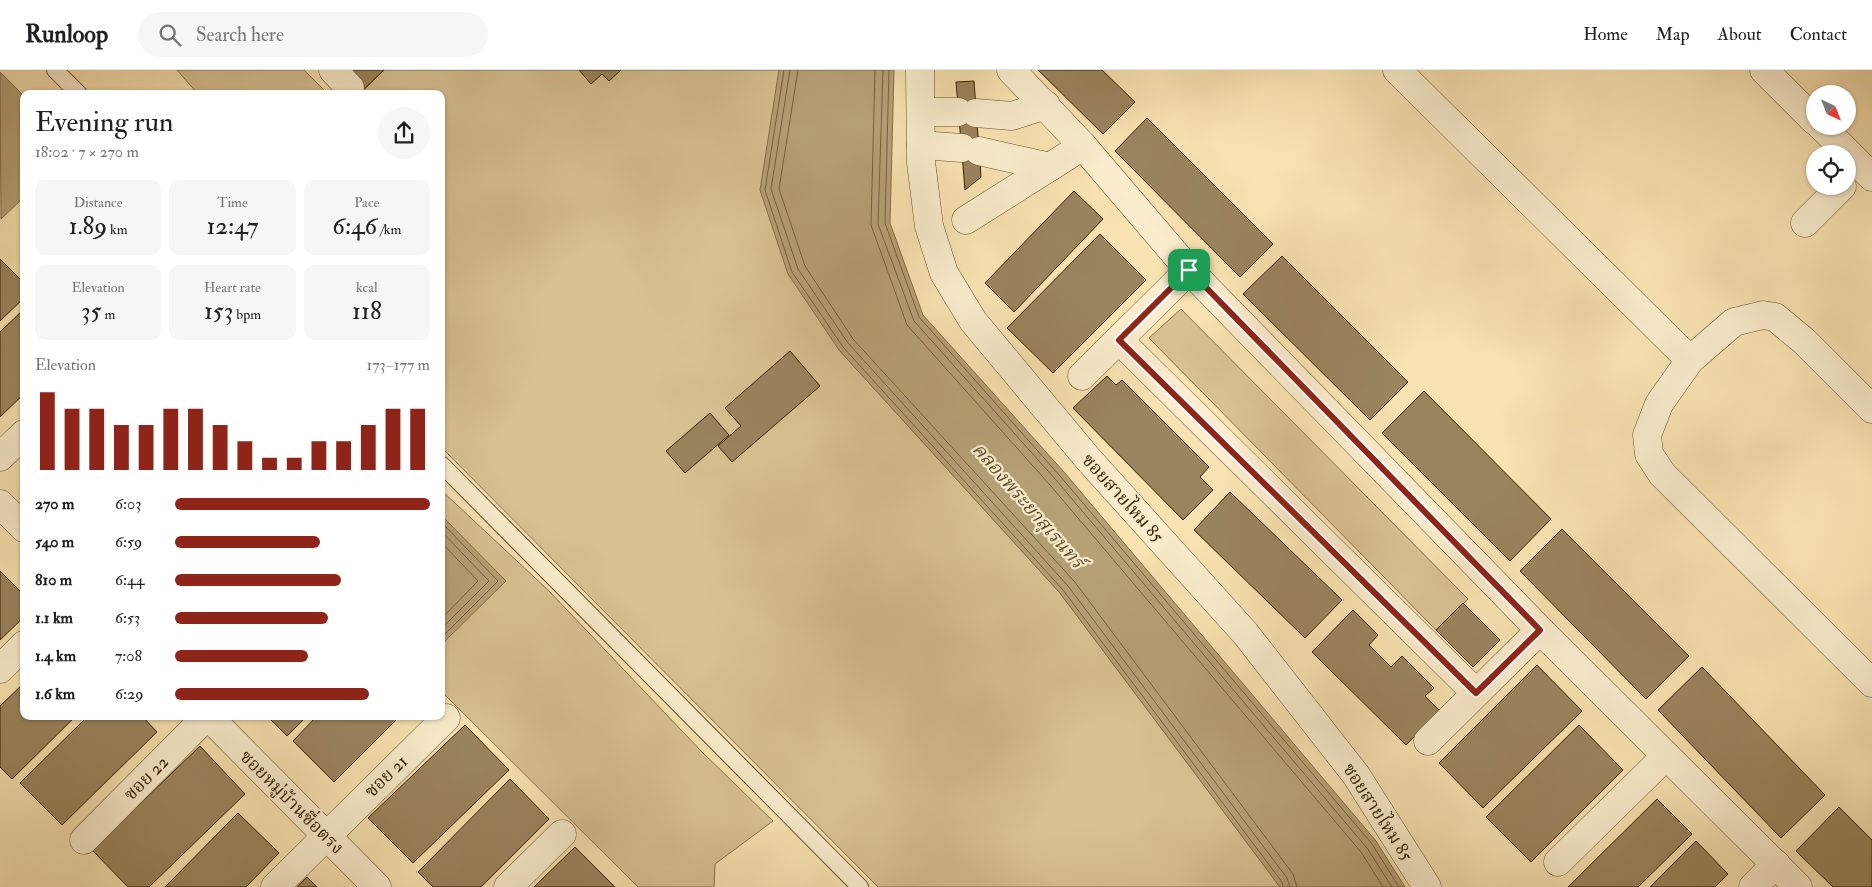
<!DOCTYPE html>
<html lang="en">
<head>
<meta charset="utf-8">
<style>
  :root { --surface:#fff; --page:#f6f6f6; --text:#202124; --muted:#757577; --line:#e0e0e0; --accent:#8f2418 }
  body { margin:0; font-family:"IM FELL Double Pica","Noto Serif Thai",serif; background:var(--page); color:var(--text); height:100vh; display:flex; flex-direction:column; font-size:19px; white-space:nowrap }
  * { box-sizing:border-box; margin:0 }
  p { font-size:16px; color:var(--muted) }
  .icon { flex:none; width:28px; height:28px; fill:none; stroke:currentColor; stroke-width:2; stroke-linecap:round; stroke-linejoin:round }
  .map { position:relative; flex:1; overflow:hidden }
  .panel { position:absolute; left:20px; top:20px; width:425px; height:630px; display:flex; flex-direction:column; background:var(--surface); border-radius:10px; box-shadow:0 1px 4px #0004 }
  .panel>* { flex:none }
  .needle { width:32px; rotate:137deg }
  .buttons { position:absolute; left:1806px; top:15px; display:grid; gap:10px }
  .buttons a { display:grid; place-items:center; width:50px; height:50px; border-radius:50%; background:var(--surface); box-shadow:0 1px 4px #0004; font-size:25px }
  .pin { position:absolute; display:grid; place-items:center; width:42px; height:42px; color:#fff; margin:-21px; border-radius:10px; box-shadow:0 2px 8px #0006 }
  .round { display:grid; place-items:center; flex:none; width:52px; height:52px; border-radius:26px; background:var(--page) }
  .overview { display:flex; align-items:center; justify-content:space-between; height:85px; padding:0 15px }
  h1 { font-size:28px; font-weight:600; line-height:38px }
  .metrics { display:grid; grid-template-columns:repeat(3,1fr); gap:8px; height:85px; padding:5px 15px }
  .metrics div { display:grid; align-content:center; border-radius:10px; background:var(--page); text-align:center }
  .metrics b { font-size:25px; font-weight:600 }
  .metrics small { font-size:14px; font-weight:400 }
  .metrics p { font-size:14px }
  .chart { height:140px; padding:10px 15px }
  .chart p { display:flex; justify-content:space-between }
  .chart svg { width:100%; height:90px; margin-top:5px; stroke:var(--accent); stroke-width:6 }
  ul { padding:0 15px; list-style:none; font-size:16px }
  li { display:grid; grid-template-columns:80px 60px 1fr; align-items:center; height:38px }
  li i { height:12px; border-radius:6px; background:var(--accent) }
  header { display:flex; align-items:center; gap:30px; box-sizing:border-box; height:70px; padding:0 25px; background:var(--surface); border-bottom:1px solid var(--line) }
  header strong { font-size:24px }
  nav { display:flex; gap:28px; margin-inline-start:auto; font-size:18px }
  .search { width:350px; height:45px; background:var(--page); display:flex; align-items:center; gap:12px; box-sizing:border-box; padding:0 18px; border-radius:28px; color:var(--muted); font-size:19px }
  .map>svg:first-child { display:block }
  .green { fill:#d7c193; stroke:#86704a }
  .water { fill:#b6a076; stroke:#826c48 }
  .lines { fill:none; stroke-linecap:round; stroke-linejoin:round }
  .shore { stroke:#76603c; stroke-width:1 }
  .building { fill:#9a845d; stroke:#351f02 }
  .service-casing { stroke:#66502e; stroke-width:18 }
  .minor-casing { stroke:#66502e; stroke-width:29 }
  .service { stroke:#faeccc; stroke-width:16 }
  .minor { stroke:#faeccc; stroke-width:28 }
  .route-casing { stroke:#fff; stroke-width:10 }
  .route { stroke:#8f2418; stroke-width:6 }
  .labels { text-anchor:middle; stroke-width:4.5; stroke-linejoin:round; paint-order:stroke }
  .street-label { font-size:18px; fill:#351f02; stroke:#faeccc }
  .water-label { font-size:19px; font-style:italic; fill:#624c2b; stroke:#faeccc }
</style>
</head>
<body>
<header>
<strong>Runloop</strong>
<div class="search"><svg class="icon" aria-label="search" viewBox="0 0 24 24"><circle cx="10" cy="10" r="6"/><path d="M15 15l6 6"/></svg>Search here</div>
<nav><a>Home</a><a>Map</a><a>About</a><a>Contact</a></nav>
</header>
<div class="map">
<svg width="1872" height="817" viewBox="0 0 1872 817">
  <rect width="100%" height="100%" fill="#f8e2b1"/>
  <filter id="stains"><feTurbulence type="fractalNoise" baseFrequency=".004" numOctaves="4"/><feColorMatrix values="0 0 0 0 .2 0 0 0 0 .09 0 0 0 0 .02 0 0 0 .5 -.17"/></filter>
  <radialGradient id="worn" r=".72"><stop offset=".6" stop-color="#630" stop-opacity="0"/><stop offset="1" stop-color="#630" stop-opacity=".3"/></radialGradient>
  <g class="green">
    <path d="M177,0H304L328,24H198Z"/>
    <path d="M384,0H779L839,280L1060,523L1280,817H878L441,377V24H344L364,20Z"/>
    <path d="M1181,239L1468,529L1436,560L1149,268Z"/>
    <path d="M441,420L549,521L702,682L773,751L715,794L714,817H638L441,621Z"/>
  </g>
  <g class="water">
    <path d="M779,0H894L890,153L923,245L1064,402L1376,771L1405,817H1280L1060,523L839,280L788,204L760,120Z"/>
    <path d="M0,2L24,26V127L1,149Z"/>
    <path d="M441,445L506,511L441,575Z"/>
  </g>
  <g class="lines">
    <g class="shore">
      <path d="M784,0L765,120L792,202L843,277L1063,520L1282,812L1283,817"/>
      <path d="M790,0L771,119L798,199L848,273L1068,516L1287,808L1290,817"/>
      <path d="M798,0L779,119L805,196L853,269L1074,511L1293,804L1297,817"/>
      <path d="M875,0L871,155L907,255L1050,415L1361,782L1383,817"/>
      <path d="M883,0L878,154L914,251L1056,410L1367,778L1392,817"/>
      <path d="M889,0L885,153L919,247L1060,406L1372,774L1399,817"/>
      <path d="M441,452L498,511L441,568"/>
      <path d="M441,461L489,511L441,559"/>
      <path d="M441,472L478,511L441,549"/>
    </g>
  </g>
  <g class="building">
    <path d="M343,0H384L363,20Z"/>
    <path d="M579,0H621L609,11L602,4L591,14Z"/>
    <path d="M1038,0H1102L1135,32L1103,64Z"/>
    <path d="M974,11L981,107L965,120L956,12Z"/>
    <path d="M1147,48L1273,174L1240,207L1115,81Z"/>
    <path d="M1074,121L1103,149L1014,242L985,213Z"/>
    <path d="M1100,164L1146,210L1053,303L1007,258Z"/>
    <path d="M1282,186L1408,312L1370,350L1243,224Z"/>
    <path d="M0,189L24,213V228L0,251Z"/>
    <path d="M24,239V324L0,347V262Z"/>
    <path d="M790,281L820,316L732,392L718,376L741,356L725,338Z"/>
    <path d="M1107,306L1116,315L1122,310L1209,397L1200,407L1213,420L1183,450L1073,338Z"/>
    <path d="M1424,321L1551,449L1510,491L1382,363Z"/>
    <path d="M710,343L729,365L685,403L666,381Z"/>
    <path d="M1230,422L1342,530L1305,568L1194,460Z"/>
    <path d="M1562,459L1689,586L1646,629L1520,501Z"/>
    <path d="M0,501L24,525V547L0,570Z"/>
    <path d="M1463,533L1500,570L1473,597L1436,560Z"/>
    <path d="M1353,540L1378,565L1369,575L1391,597L1402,586L1434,618L1425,626L1440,641L1406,675L1312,582Z"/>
    <path d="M1537,595L1582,641L1483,738L1439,693Z"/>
    <path d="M1702,597L1825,725L1781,768L1658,640Z"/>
    <path d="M24,613V646H76L12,709L0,697V636Z"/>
    <path d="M88,646H142L157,662L62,755L20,713Z"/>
    <path d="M267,646H307L287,666Z"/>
    <path d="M317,646H400L334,712L293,671Z"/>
    <path d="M465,655L509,700L413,793L368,748Z"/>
    <path d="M1579,655L1623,700L1531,792L1486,747Z"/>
    <path d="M200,676L245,724L149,817H128L92,780Z"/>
    <path d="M510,709L549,749L481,817H433L418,802Z"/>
    <path d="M1657,729L1692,764L1638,817H1568Z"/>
    <path d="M1839,737L1872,770V817H1833L1796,781Z"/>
    <path d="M238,743L279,783L246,817H165Z"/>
    <path d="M1696,771L1728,804L1715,817H1650Z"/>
    <path d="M575,777L615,817H534Z"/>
    <path d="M307,807L317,817H297Z"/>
  </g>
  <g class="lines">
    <g class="service-casing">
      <g id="service">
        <path d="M55,0L79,24"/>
        <path d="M441,394L860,817"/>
      </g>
    </g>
    <g class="minor-casing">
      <g id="minor">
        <path d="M333,0L350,18"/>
        <path d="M920,0L921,92L929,156L944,203L973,251L1089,390L1245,563L1356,705L1427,817"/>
        <path d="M1011,0L1083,76L1189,200L1540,560L1798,817"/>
        <path d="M1397,0L1690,290"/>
        <path d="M1764,0L1815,51"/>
        <path d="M922,42H958"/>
        <path d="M976,43L1012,46L1046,35"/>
        <path d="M1821,56L1872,107"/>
        <path d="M921,75L962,78"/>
        <path d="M979,81L1050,97"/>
        <path d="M966,150L1083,76"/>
        <path d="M1805,153L1842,116"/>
        <path d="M1119,270L1476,623"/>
        <path d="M1082,306L1189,200"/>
        <path d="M1872,339L1804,271L1775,247L1763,245L1734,252L1690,290L1659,334L1647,365L1649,384L1662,404L1872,613"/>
        <path d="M0,387L24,364"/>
        <path d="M0,434L24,458"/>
        <path d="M0,599L24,575"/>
        <path d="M208,646L377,817"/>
        <path d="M1428,671L1540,560"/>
        <path d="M84,770L207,646"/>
        <path d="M1558,792L1666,686"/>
        <path d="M275,817L446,648"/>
        <path d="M508,817L562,764"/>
        <path d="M1753,817L1776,794"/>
      </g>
    </g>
    <use href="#service" class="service"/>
    <use href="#minor" class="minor"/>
  </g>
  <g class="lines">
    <g class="route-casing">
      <path id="route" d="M1189,200L1540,560L1476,623L1119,270Z"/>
    </g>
    <use href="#route" class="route"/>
  </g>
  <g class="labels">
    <g class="street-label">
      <text transform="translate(1123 428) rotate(48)" y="6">ซอยสายไหม 85</text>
      <text transform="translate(386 706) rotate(-44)" y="6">ซอย 21</text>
      <text transform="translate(146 708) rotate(-45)" y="6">ซอย 22</text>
      <text transform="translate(292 732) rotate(45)" y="6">ซอยหมู่บ้านซื่อตรง</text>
      <text transform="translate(1378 742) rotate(57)" y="6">ซอยสายไหม 85</text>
    </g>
    <g class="water-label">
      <text transform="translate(1029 435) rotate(49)" y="7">คลองพระยาสุเรนทร์</text>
    </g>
  </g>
  <rect width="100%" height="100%" filter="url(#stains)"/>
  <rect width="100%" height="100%" fill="url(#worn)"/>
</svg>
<div class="buttons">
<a><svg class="needle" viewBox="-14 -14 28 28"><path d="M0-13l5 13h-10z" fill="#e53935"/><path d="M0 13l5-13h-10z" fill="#757577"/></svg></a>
<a><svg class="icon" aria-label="locate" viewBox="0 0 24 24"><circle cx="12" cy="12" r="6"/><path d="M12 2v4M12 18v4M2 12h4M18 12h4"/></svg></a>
</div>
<div class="pin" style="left:1189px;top:200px;background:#1e9e55"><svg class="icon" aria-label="arrive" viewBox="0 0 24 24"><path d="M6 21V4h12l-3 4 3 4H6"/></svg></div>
<section class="panel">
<div class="overview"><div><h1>Evening run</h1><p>18:02 · 7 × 270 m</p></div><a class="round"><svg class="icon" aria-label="share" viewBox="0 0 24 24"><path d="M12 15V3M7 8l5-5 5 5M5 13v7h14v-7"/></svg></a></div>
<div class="metrics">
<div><p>Distance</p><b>1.89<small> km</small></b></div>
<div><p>Time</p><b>12:47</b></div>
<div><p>Pace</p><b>6:46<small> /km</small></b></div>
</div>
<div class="metrics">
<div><p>Elevation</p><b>35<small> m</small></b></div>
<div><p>Heart rate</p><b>153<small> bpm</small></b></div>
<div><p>kcal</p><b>118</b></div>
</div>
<div class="chart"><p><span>Elevation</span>173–177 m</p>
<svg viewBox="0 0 160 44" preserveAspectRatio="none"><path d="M5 44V6M15 44V14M25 44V14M35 44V22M45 44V22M55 44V14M65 44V14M75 44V22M85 44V30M95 44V38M105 44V38M115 44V30M125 44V30M135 44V22M145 44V14M155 44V14"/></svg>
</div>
<ul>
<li><b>270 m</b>6:03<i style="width:100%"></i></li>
<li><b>540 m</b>6:59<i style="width:57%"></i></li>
<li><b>810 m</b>6:44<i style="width:65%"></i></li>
<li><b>1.1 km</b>6:53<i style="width:60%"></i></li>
<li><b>1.4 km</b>7:08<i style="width:52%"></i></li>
<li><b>1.6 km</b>6:29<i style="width:76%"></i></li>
</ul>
</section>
</div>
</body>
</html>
